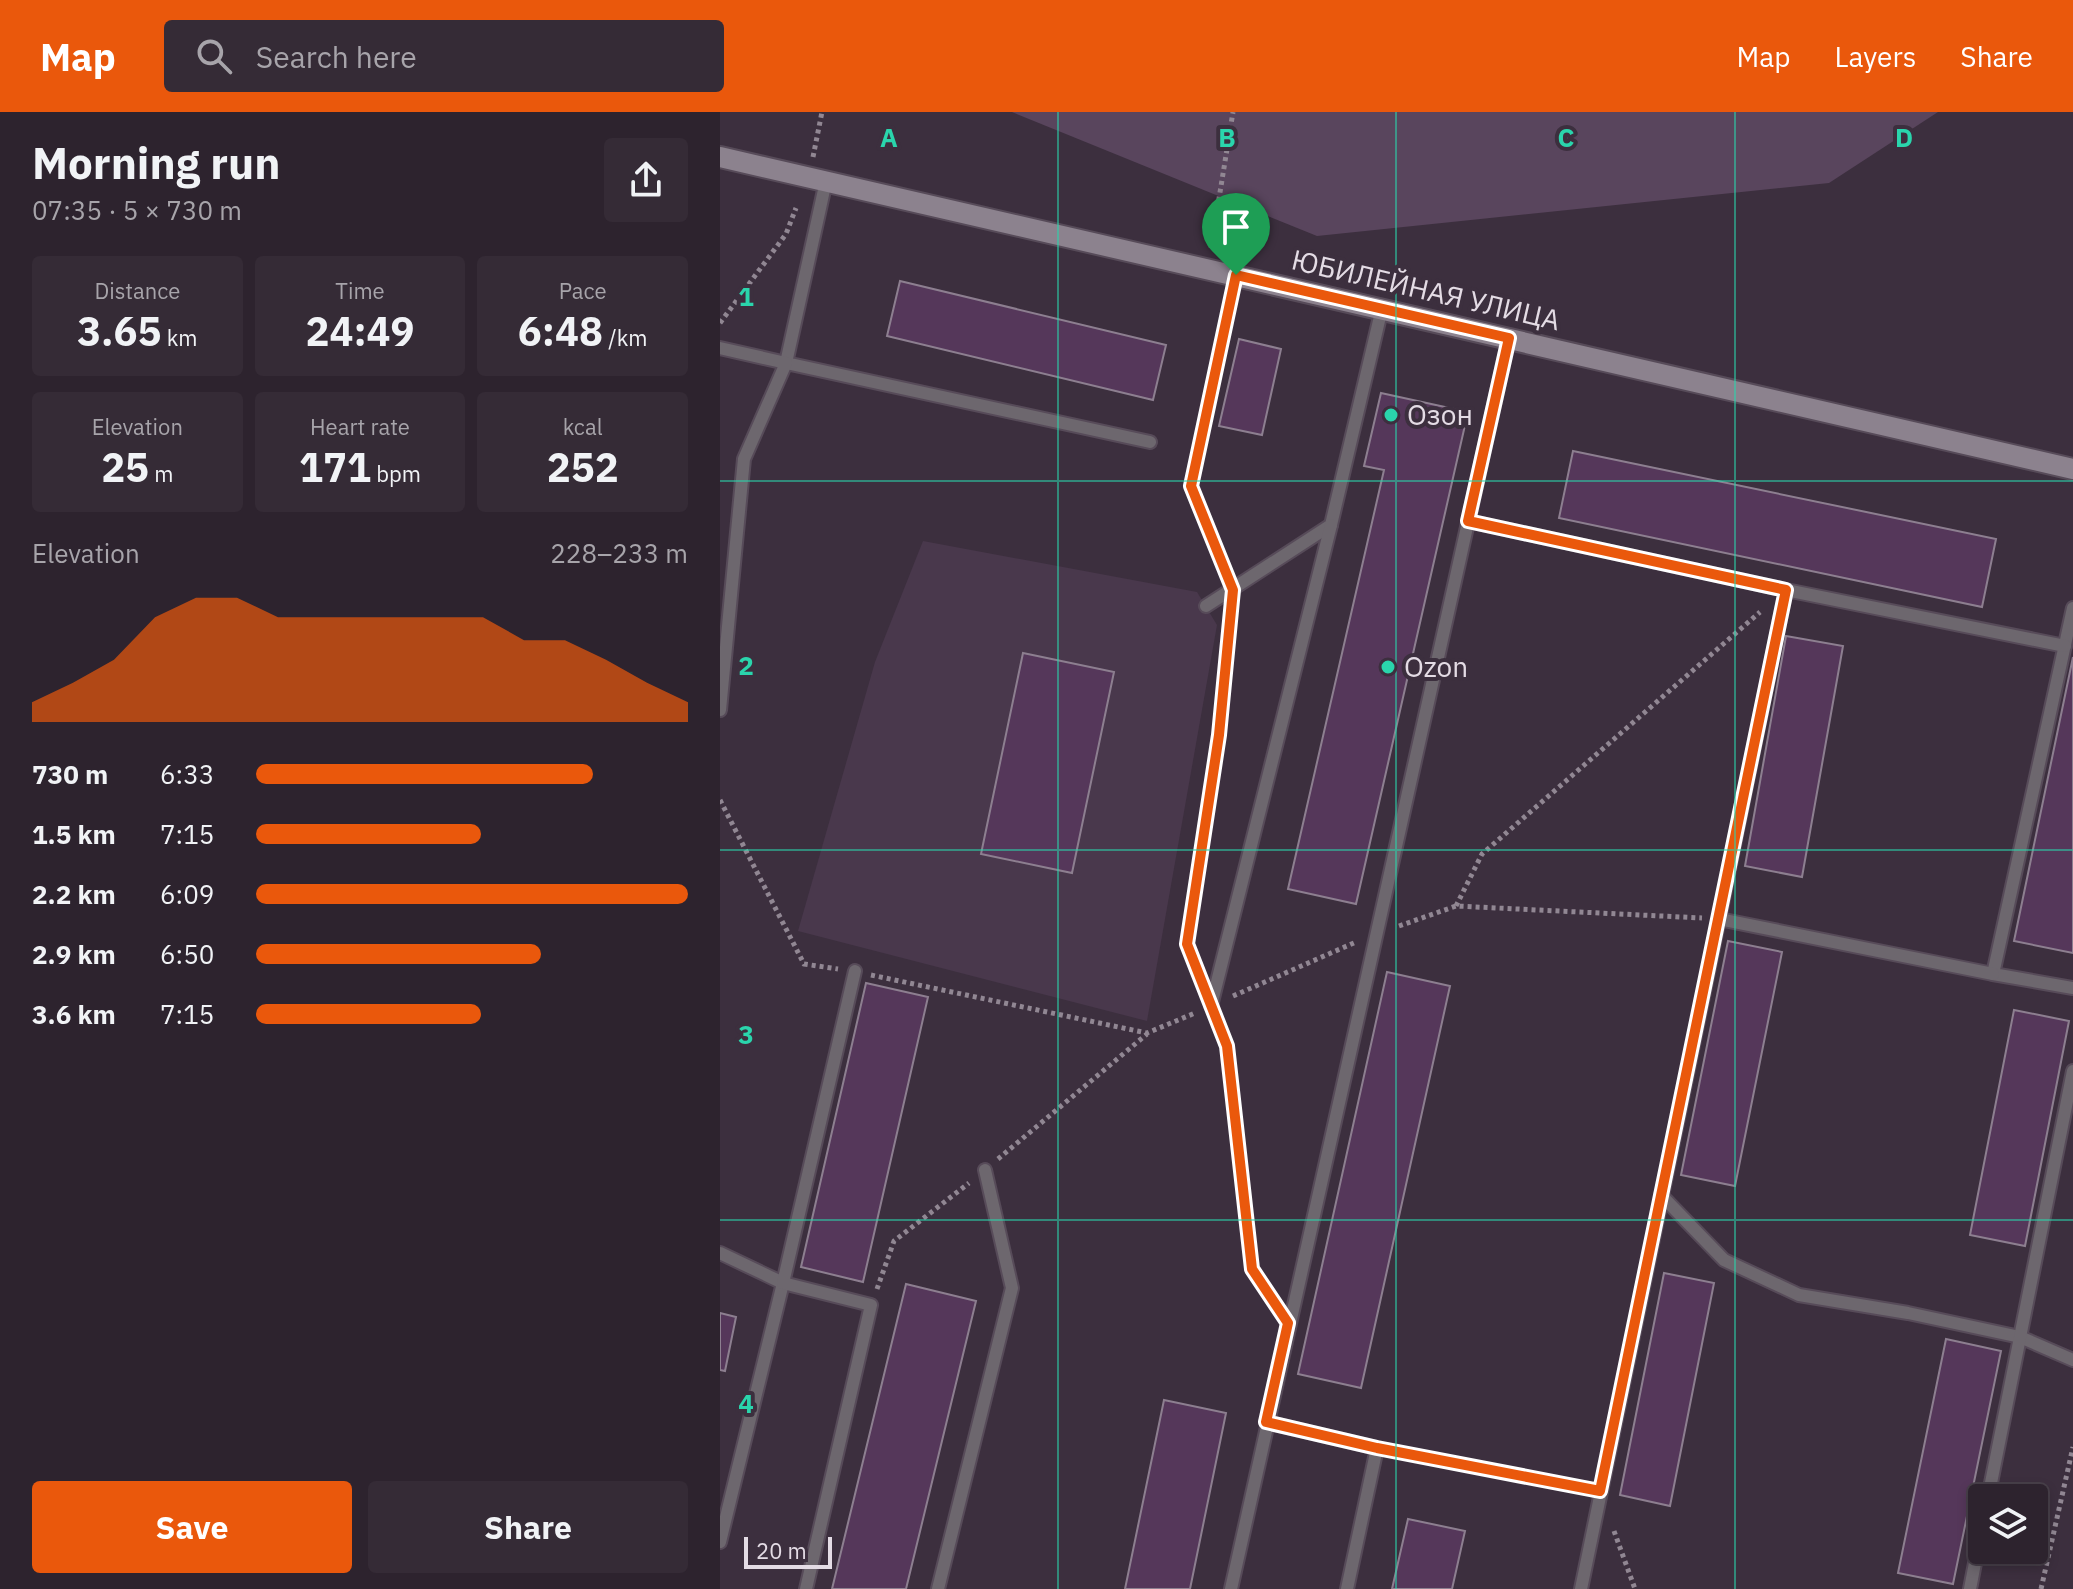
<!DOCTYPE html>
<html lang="en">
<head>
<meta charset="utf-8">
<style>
  :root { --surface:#2d232e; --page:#352b36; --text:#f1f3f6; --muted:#a7a4aa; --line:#48404a; --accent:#ea580c }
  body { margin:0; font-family:"IBM Plex Sans",sans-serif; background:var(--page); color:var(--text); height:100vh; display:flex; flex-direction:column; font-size:30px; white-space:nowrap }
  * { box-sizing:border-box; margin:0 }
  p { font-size:26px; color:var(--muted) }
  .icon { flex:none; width:44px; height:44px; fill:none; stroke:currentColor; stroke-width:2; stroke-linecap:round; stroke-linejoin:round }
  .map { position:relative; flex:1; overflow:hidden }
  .details { display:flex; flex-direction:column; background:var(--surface); width:720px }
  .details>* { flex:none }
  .buttons { position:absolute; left:1248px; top:1372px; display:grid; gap:16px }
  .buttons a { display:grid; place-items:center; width:80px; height:80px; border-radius:8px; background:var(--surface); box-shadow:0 4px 12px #0003,0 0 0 2px var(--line); font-size:40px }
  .scale { position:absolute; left:24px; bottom:20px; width:88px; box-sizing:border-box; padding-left:8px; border:4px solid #e4dce5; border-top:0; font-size:22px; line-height:28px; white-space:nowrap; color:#e4dce5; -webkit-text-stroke:6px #3c2f3e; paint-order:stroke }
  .pin { position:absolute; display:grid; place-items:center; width:68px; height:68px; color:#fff; margin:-82px -34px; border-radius:50% 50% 50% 0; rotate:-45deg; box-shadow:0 0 8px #0007 }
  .pin .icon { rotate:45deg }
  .round { display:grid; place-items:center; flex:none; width:84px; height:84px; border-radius:8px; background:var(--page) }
  .head { display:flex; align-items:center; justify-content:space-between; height:136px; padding:0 32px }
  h1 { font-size:44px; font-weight:700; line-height:60px }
  .metrics { display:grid; grid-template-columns:repeat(3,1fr); gap:12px; height:136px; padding:8px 32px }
  .metrics div { display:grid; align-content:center; border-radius:8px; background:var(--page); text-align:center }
  .metrics b { font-size:40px; font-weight:700 }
  .metrics small { font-size:22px; font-weight:400 }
  .metrics p { font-size:22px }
  .chart { height:224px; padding:16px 32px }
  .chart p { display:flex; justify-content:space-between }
  .chart svg { width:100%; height:144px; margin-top:8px; fill:var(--accent); opacity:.7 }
  .button { display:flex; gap:16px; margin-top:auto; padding:16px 32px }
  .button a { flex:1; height:92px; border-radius:8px; background:var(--accent); color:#fff; font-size:32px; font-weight:700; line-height:92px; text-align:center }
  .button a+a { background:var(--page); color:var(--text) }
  ul { padding:0 32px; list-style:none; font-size:26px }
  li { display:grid; grid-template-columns:128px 96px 1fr; align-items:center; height:60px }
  li i { height:20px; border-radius:10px; background:var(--accent) }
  header { display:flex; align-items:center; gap:48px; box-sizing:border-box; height:112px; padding:0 40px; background:var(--accent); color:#fff }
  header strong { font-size:38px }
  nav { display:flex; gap:44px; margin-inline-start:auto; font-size:28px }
  .search { width:560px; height:72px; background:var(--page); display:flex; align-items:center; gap:20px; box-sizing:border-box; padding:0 28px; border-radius:8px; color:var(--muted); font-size:30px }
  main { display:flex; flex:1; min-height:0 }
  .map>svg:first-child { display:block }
  .built { fill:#49384c }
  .green { fill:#59455d }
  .building { fill:#55375a; stroke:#8d7f90; stroke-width:2 }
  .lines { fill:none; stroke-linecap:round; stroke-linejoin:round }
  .lane-casing { stroke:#574b59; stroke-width:16 }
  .secondary-casing { stroke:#574b59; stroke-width:24 }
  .path { stroke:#918793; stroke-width:5; stroke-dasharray:4 4; stroke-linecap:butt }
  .lane { stroke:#6d676e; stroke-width:12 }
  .secondary { stroke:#8c828e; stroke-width:20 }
  .route-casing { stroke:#fff; stroke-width:16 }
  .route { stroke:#ea580c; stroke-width:10 }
  .grid { fill:none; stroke:#2ad5ac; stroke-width:2; stroke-opacity:0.55 }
  .poi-dot { fill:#2ad5ac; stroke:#3c2f3e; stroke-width:3 }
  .labels { text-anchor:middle; stroke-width:8; stroke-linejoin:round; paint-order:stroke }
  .street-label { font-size:28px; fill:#e4dce5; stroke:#3c2f3e }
  .poi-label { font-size:28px; fill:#e4dce5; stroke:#3c2f3e; text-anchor:start }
  .grid-label { font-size:26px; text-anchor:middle; font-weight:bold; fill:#2ad5ac; stroke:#3c2f3e; stroke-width:8; stroke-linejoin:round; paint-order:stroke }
</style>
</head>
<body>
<header>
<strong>Map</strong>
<div class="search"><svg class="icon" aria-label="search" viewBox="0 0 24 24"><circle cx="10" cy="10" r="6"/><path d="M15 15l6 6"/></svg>Search here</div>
<nav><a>Map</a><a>Layers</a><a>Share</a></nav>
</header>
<main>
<section class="details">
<div class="head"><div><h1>Morning run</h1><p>07:35 · 5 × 730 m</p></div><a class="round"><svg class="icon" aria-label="share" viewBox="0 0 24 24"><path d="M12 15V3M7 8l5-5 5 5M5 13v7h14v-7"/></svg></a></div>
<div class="metrics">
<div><p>Distance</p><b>3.65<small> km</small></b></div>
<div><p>Time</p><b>24:49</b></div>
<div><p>Pace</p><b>6:48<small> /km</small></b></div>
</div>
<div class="metrics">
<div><p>Elevation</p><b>25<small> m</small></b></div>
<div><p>Heart rate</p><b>171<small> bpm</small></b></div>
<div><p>kcal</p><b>252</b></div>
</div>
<div class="chart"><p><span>Elevation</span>228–233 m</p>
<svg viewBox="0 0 160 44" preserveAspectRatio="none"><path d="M0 44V38L10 32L20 25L30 12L40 6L50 6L60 12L70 12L80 12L90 12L100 12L110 12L120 19L130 19L140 25L150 32L160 38V44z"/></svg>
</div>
<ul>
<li><b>730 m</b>6:33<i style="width:78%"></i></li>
<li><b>1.5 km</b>7:15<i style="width:52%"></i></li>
<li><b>2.2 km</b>6:09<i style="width:100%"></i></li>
<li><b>2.9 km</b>6:50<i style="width:66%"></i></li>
<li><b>3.6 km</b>7:15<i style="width:52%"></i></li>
</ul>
<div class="button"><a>Save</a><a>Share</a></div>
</section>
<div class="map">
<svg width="1353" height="1477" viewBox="0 0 1353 1477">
  <rect width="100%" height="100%" fill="#3c2f3e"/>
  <path class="built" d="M203,429L477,480L497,513L427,909L78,819L155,550Z"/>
  <path class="green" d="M292,0H1218L1109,71L597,124Z"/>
  <g class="building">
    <path d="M180,169L446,233L433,288L167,224Z"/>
    <path d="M519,227L561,237L542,323L499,314Z"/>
    <path d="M661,281L748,300L636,792L568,777L664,358L644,354Z"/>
    <path d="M853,339L1276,427L1262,495L839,406Z"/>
    <path d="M1066,524L1123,534L1082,765L1025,754Z"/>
    <path d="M303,541L394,560L352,761L261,742Z"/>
    <path d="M1353,545V841L1294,829Z"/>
    <path d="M1008,829L1062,840L1015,1074L961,1063Z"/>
    <path d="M667,860L730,874L641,1276L578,1262Z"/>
    <path d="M146,871L208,885L143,1170L81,1155Z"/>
    <path d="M1294,898L1349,909L1305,1134L1250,1123Z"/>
    <path d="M944,1161L994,1171L950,1394L900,1383Z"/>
    <path d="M186,1172L256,1189L186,1477H112Z"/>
    <path d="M0,1201L16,1205L5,1259L0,1258Z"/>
    <path d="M1226,1227L1281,1239L1233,1472L1178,1461Z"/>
    <path d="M444,1288L506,1301L470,1477H405Z"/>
    <path d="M688,1407L745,1419L732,1477H672Z"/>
  </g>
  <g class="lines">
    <g class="lane-casing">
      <g id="lane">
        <path d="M106,69L66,251L430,330"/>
        <path d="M0,236L66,251L24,347L0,598"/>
        <path d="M748,409L1066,478"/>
        <path d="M486,494L611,413L662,196"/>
        <path d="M1353,496L1273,862L1353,876"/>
        <path d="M1273,862L999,807L1066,478L1345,534"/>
        <path d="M491,894L611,413"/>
        <path d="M941,1083L1004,1148L1079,1183L1188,1201L1300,1225L1353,1248"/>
        <path d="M0,1141L63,1171L0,1430"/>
        <path d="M546,1310L657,1336L627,1477"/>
        <path d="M1268,1386L1353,959"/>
        <path d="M86,1477L151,1193L63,1171L135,859"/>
        <path d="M218,1477L292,1176L265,1058"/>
        <path d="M511,1477L789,226"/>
        <path d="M861,1477L999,807"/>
        <path d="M1250,1477L1262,1415"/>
      </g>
    </g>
    <g class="secondary-casing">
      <path id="secondary" d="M0,45L1353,357"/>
    </g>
    <g class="path">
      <path d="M93,45L102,0"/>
      <path d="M491,136L513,0"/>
      <path d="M0,211L66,122L76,96"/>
      <path d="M505,458L471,374L510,187"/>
      <path d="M0,688L84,852L118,857"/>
      <path d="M736,794L762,742L1040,500"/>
      <path d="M679,814L736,794L982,806"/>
      <path d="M478,860L467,832L499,623L510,503"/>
      <path d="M151,863L427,921L475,901"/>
      <path d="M513,884L636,830"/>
      <path d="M497,910L507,934L532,1157L554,1190"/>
      <path d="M278,1047L427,922"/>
      <path d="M157,1177L174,1129L249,1071"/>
      <path d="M674,1340L865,1376"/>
      <path d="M894,1419L915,1477"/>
      <path d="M1321,1477L1353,1335"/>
    </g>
    <use href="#lane" class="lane"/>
    <use href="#secondary" class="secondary"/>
  </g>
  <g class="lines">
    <g class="route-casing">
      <path id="route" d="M516,163L789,226L748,409L1066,478L880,1379L657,1336L546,1310L568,1211L532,1157L507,934L467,832L499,623L513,478L471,374Z"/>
    </g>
    <use href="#route" class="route"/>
  </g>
  <path class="grid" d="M338,0V1477M676,0V1477M1015,0V1477M0,369H1353M0,738H1353M0,1108H1353"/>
  <g class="poi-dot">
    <circle cx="671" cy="303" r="8"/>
    <circle cx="668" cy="555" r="8"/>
  </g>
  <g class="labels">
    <g class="street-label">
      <text transform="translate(706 178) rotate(13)" y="10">ЮБИЛЕЙНАЯ УЛИЦА</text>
    </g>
    <g class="poi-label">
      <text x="687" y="313">Озон</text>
      <text x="684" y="565">Ozon</text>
    </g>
  </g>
  <g class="grid-label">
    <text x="169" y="35">A</text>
    <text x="507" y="35">B</text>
    <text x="846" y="35">C</text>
    <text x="1184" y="35">D</text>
    <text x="26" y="194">1</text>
    <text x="26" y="563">2</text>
    <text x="26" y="932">3</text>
    <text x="26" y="1301">4</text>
  </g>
</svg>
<div class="buttons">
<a><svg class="icon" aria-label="layers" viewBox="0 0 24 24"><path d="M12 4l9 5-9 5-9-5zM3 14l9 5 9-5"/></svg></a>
</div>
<div class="scale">20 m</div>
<div class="pin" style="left:516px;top:163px;background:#1e9e55"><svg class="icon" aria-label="arrive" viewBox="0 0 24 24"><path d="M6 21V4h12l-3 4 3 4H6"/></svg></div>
</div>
</main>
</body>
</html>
